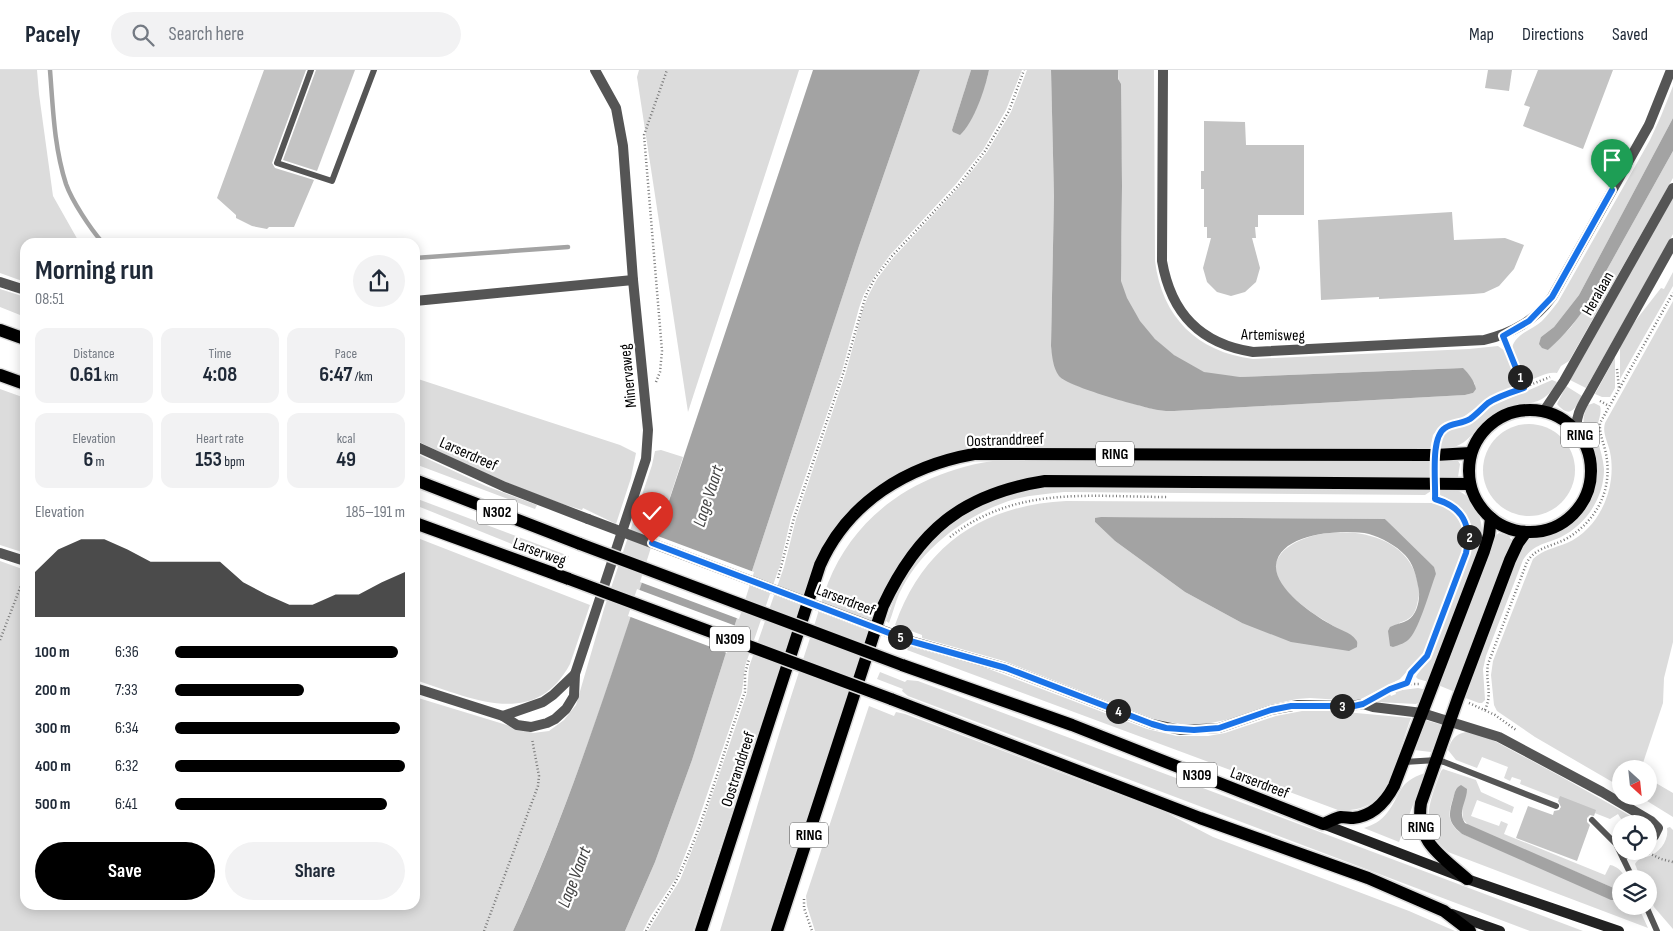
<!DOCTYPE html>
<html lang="en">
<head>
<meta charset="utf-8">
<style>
  :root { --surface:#fff; --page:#f2f2f3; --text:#1f2937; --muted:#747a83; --line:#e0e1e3; --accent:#000 }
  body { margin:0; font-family:"Sofia Sans Condensed",sans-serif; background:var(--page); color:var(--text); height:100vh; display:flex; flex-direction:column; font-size:19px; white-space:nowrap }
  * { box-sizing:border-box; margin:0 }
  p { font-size:16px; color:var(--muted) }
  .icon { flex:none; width:28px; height:28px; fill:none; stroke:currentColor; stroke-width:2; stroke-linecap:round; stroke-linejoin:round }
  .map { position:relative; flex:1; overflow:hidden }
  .drawer { position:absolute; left:20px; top:168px; width:400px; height:672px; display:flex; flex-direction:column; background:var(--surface); border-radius:15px; box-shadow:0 2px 12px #0003 }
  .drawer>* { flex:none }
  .needle { width:32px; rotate:153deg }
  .tools { position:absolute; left:1612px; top:690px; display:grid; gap:10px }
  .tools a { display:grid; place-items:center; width:45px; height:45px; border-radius:50%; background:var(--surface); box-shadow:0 2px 12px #0003; font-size:25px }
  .pin { position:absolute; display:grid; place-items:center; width:42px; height:42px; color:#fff; margin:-51px -21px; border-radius:50% 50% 50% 0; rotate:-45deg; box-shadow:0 0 5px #0007 }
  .pin .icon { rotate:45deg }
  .km { position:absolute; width:25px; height:25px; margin:-12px; border-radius:50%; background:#222; color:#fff; font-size:14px; line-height:25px; text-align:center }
  .round { display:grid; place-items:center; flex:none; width:52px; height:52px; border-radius:26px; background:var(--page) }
  .headline { display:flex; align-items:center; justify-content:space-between; height:85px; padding:0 15px }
  h1 { font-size:28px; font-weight:700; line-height:38px }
  .stats { display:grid; grid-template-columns:repeat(3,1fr); gap:8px; height:85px; padding:5px 15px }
  .stats div { display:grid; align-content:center; border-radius:12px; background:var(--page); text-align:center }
  .stats b { font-size:21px; font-weight:700 }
  .stats small { font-size:14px; font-weight:400 }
  .stats p { font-size:14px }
  .chart { height:140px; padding:10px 15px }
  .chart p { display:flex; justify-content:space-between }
  .chart svg { width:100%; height:90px; margin-top:5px; fill:var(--accent); opacity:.7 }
  .cta { display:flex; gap:10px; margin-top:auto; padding:10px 15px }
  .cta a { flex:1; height:58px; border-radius:30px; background:var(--accent); color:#fff; font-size:20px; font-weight:700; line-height:58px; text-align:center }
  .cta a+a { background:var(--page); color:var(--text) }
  ul { padding:0 15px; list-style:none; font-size:16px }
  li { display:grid; grid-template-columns:80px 60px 1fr; align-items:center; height:38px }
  li i { height:12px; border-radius:6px; background:var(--accent) }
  header { display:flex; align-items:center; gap:30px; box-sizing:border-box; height:70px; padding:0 25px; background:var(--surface); border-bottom:1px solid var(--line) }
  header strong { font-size:24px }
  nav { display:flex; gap:28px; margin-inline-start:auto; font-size:18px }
  .search { width:350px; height:45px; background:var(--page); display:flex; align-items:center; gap:12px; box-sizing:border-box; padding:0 18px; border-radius:28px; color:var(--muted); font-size:19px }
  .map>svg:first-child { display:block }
  .green { fill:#dcdcdc; fill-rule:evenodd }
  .water { fill:#a3a3a3 }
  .pier { fill:#fff }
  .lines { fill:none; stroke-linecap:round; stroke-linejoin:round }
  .stream { stroke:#a3a3a3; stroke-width:4.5 }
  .building { fill:#c4c4c4 }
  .primary-casing { stroke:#dbdbdb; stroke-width:15 }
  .path { stroke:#777; stroke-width:2.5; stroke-dasharray:1 2.5; stroke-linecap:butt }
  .service { stroke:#555; stroke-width:6 }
  .minor { stroke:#555; stroke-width:10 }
  .tertiary { stroke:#555; stroke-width:10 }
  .secondary { stroke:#222; stroke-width:10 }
  .primary { stroke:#000; stroke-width:12 }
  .primary-bridge-casing { stroke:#dbdbdb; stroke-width:15; stroke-linecap:butt }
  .minor-bridge { stroke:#555; stroke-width:10 }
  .primary-bridge { stroke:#000; stroke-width:12 }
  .route-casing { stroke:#fff; stroke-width:10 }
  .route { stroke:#1a73e8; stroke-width:6 }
  .labels { text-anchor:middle; stroke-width:4.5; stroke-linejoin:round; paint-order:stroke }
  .shield { fill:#fff; stroke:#4c4c4c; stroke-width:1 }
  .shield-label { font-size:15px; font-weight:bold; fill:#000 }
  .street-label { font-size:16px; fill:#000; stroke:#fff }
  .water-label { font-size:18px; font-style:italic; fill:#444; stroke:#fff }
</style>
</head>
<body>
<header>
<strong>Pacely</strong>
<div class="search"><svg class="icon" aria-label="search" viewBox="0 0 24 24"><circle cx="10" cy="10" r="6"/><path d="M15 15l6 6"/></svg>Search here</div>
<nav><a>Map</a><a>Directions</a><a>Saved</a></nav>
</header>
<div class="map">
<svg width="1673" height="861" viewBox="0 0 1673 861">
  <rect width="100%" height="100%" fill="#fff"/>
  <g class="green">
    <path d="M0,0H37L39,24L53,126L79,172H25V212L0,203Z"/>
    <path d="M639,0H799L688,342L637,7Z"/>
    <path d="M920,0H971L952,60L987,9L989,0H1022L1006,40L983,80L956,114L890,185L874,207L864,224L859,238L842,301L791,448L780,495L745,596L742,622L697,754L676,808L650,847L643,861H625L655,792L692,690L750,507L859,176Z"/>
    <path d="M1027,0H1051L1054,127L1051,276L1054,294L1076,315L1141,336L1158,340L1174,341L1465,325L1473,323L1475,314L1468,304L1462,298L1240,307C1228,306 1214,306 1203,302C1168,287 1129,250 1121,212C1120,204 1121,194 1121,186C1122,163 1122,140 1122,117C1122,78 1119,39 1118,0H1154L1155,191C1162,247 1197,282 1253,289L1469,279L1498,276L1505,281L1517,312L1514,317L1489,328L1462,348L1447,352L1441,355L1433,365L1430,380L986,379L916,396L821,481L811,501L693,861H648L680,810L702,755L747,623L749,597L784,497L796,449L846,302L863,239L868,226L877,209L893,188L959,117L987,82L1011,42Z"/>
    <path d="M1673,16V48L1579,225L1554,257L1541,267L1548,280L1571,257L1590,230L1673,81V108L1569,291L1561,296L1557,303C1546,301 1538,309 1528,310L1524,305L1512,278C1515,264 1532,260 1542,251C1548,245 1553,238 1558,232L1650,70L1661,46Z"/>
    <path d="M1673,127V164L1586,318L1570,310Z"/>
    <path d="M1673,202V216L1620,309V277L1633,254L1661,218L1664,219Z"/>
    <path d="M0,219L25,227V247L0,237Z"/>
    <path d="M1673,231V572L1664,608L1663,633L1641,699H1621V717L1535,667L1497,641L1494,635L1491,605L1493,591L1533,489C1542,480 1555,478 1567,473C1592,462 1608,435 1611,409C1612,401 1612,391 1610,382C1608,372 1602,363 1605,353Z"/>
    <path d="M1615,287V318L1610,327H1602L1595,324Z"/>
    <path d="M415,308L620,375L636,383L631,408L616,454L583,438L582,440C525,423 469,396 415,370Z"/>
    <path d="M1552,310L1557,312C1541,342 1523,328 1498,341C1470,355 1476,377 1439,380L1442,366L1451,359L1466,356L1492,336Z"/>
    <path d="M1566,316L1582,326C1575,338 1571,350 1557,334Z"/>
    <path d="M0,319L25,328V483L0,475Z"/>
    <path d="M1594,333L1600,336C1603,345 1594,357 1597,369C1600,379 1603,388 1604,399C1604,427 1587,454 1561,467C1546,474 1533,474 1523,490L1486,586L1483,599L1485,630L1482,633H1479L1463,627L1518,483C1521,479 1524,474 1528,471C1534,466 1542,466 1550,464C1566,459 1579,448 1587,433C1597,417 1599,396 1593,378C1587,360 1578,354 1588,335Z"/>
    <circle cx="1529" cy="400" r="46"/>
    <path d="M661,380L683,387C631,546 582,708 513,861H0V491L25,500V835H415V627L533,663L549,661L564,650L576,635L604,539L652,395L655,381Z"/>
    <path d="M415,383L486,416L537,435L535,439L415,394Z"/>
    <path d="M1009,389L1430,390V409L1033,407C962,418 913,457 884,522L786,809L770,861H720C743,786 764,710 788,636C797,608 806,580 815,553C819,540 823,526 828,513C858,437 930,396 1009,389Z"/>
    <path d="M1438,390L1458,391L1460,394L1458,407L1456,409H1439Z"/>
    <path d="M1061,417L1431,418V421L1425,425L1064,422C1047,424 1031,425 1015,429C966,444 921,478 899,524C895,533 893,543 889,553L886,551C892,536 897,520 906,505C941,449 995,421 1061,417Z"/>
    <path d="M1439,418C1446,419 1453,418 1459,421C1477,430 1484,453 1482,471L1429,612L1418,609L1416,607C1419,600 1429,591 1433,582C1442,558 1451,534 1460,509C1466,496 1474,480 1473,465C1472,446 1457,432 1440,425Z"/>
    <path d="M415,428L569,486L564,495L415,435Z"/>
    <path d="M1066,431L1433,433C1456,438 1467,456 1463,478L1424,583L1400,609L1357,631L1310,628L1297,629L1269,635L1230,649L1206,654H1180L1154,649L1004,591L922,568V565L895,555C923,476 983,435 1066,431ZM1101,447L1385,449L1436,504L1401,574L1399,553C1415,548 1416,541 1419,525C1420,518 1417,510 1415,503C1390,433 1239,463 1284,518C1300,537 1328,553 1349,565L1242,553L1185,522L1115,471L1095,452Z"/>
    <path d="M1499,463L1509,466L1512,471L1455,622L1438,615L1495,466Z"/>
    <path d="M415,467L590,535L570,594C534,661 470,627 415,610Z"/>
    <path d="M909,576L981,596L1147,659L1177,666H1208L1225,663L1276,646L1302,641H1334L1411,648C1406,661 1402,675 1397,689C1387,720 1376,743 1338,740L907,580Z"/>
    <path d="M880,602L905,612L907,610L918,611L1583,861H1530L908,626L902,621L903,619L877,609Z"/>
    <path d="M1418,618L1427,620L1422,630L1416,634L1376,632L1390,624L1391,626L1396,624L1395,621Z"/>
    <path d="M869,636L894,646L896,642L905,644L1165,742L1213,767L1409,841L1455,861H815L807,836L806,826Z"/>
    <path d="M1425,650L1443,655L1431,682L1414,680Z"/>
    <path d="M1466,662C1480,662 1502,675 1515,682C1557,704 1598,727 1639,751L1641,754H1624L1618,744L1610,749L1520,714L1521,710L1512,707L1510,711L1504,708L1508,697L1482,687L1477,698L1456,690L1448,680C1451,670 1455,664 1466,662Z"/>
    <path d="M1443,699L1476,710L1481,722L1514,737L1512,743L1477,730L1471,746L1499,756L1501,751L1508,754L1504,764L1605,805L1610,795C1617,796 1623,802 1626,809H1621V836H1638L1648,858L1448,782C1418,757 1429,733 1441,701ZM1456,719L1462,738L1463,749L1469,756L1616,819L1619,824L1618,827L1462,764C1443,750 1450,739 1456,719Z"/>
    <path d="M1425,703L1399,772L1364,758C1373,755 1381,751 1387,743C1402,724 1397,712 1425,703Z"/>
    <path d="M1649,709L1673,723V747L1639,726H1649Z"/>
    <path d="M1670,757L1673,760V859L1654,837L1649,825V809H1641L1635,794C1639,787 1645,788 1652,785C1662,780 1669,768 1667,758Z"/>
  </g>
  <g class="water">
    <path d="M813,0H920L859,176L750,507L692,690L655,792L625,861H513C572,732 614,596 659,461C710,307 762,154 813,0Z"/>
    <path d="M971,0H989C985,19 974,52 960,65L953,62L952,60Z"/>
    <path d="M1051,0H1118V9L1121,14L1122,116L1121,211L1127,228L1140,251L1155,269L1174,285L1204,302L1240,307L1463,298C1469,304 1474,310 1476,319L1473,323L1465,325L1174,341C1169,341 1163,341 1158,340C1142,337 1068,317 1059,306C1053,298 1052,286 1051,276L1054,127Z"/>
    <path d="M1673,48V81L1590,230C1578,249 1565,265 1548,280L1542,278L1539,274L1541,267L1554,257L1579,225Z"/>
    <path d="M1101,447L1385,449L1434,497L1436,504C1430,519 1420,557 1410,568C1406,573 1399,575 1393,577L1390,576L1388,561L1390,557C1396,554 1403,553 1408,550C1418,544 1421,526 1418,516C1416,505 1413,493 1405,485C1397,476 1380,467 1369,464C1345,459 1280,462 1276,495C1274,518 1312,544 1330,554C1337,559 1351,562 1356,570C1358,572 1357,574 1357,577L1349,581L1291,572L1242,553L1185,522L1115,471L1095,452V448Z"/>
    <path d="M1461,715L1467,719C1467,732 1457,741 1465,753L1616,819L1619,824L1615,830H1611L1462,764C1448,753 1448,746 1453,729C1455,722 1455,718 1461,715Z"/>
  </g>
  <g class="pier">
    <path d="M655,465L754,502L739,549L640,512Z"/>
    <path d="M637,519L736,556L727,583L628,546Z"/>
  </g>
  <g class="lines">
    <g class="stream">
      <path d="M50,0C53,38 54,77 66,114C72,131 90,158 102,172"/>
      <path d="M415,188L568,177"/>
    </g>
  </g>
  <g class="building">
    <path d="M264,0H306L272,93L275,98L314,110L294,157H269L267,159L252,156L236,148V145L217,128Z"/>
    <path d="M316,0H355L317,101L283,90Z"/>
    <path d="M1488,0H1512L1509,21L1485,18Z"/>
    <path d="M1538,0H1613L1583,79L1523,56L1530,37L1524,35Z"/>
    <path d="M1204,51L1245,52L1246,75H1304V145H1258V157H1255L1256,168H1252L1260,198L1256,212L1245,222L1231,226L1217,222L1207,212L1203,198L1211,168H1207V157H1204V119H1201V101H1204Z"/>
    <path d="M1452,142L1454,170L1505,168L1524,175L1514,199L1499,216L1484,223L1473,224L1379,229V227L1321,230L1318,150Z"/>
    <path d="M1560,726L1596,740L1594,746L1590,745L1587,748V752L1590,755L1577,791L1516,768L1528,736L1553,745L1554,741L1559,740L1561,737L1558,731Z"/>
  </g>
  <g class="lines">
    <g class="primary-casing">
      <g id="primary">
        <path d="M0,260L25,269"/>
        <path d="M0,305L25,314"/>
        <circle cx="1530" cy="401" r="61"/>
        <path d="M415,410L580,474"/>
        <path d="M415,453L569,509"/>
        <path d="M902,595L1072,655L1323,754C1329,752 1335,748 1341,747C1345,747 1349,748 1353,748C1373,746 1385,733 1394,716L1484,481L1489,465L1491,448"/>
        <path d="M891,629L1200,748L1368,808L1444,841L1470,861"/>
        <path d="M1467,809C1441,786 1415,771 1421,733L1458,628L1510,490L1518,473L1526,462"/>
        <path d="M701,861L820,495C848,432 907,396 974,384L1435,385L1471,383"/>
        <path d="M777,861L883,536C918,461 962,424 1045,411L1470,414"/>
      </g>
    </g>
    <g class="path">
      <path d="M1506,275L1524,318"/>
      <path d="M1617,299L1619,318"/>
      <path d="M656,312L660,302L662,281L644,65L667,0"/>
      <path d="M1600,331L1609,336"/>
      <path d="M1436,370L1442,359L1470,349L1495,329L1550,307"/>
      <path d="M950,467C1017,415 1089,427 1168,427"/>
      <path d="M778,508L794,448L844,301L866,225L875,208L892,186L958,116L985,81L1009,41L1024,0"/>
      <path d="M0,570L25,505"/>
      <path d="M1407,613L1411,603L1427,586L1469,472C1470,449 1454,431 1431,429"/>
      <path d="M1378,625L1403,614H1420"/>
      <path d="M1469,633L1495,645L1516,660"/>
      <path d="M1485,640C1493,622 1485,613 1488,594L1527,492C1536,477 1551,477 1566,469C1597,451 1613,419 1606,384C1604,373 1599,364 1600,353L1673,223"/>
      <path d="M1649,783L1661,789L1673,792"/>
      <path d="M804,829V838L812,861"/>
      <path d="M484,861L538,716L539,706L532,669"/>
      <path d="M646,861C655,843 668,827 677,809C706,750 722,684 745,622V604L749,589"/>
    </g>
    <g class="service">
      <path d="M311,0L277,93L332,111L374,0"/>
      <path d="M1404,692L1437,690L1444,692L1556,736"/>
      <path d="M1592,750L1616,774L1633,809"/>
      <path d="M1649,772L1654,766"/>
      <path d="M1623,788L1635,781"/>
      <path d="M1646,836L1657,861"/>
    </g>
    <g class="minor">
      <path d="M1163,0L1162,191C1171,243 1200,274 1253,282L1484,270C1513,263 1534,251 1552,227L1649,55L1671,0"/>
      <path d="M0,212L25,220"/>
      <path d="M415,231L633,210"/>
      <path d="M415,376L505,417L588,449"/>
      <path d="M911,571L1006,598L1152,654L1181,660L1219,658L1271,640L1298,635L1351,636L1363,634L1373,637L1422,643L1499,667L1602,722L1651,751L1658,758L1654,766"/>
    </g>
    <g class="tertiary">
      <path d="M1544,341L1564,311L1673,118"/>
      <path d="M1577,361C1575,347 1581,337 1588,325L1673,173"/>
      <path d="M0,483L25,491"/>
      <path d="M415,618L503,646L517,655L531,657L547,653L555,649L566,639L574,626L575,604L646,389L648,360L633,210L623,76L616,38L595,0"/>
      <path d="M503,646L543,632L553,625L575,604"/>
    </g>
    <g class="secondary">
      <path d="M1323,754L1467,809L1619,861"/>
      <path d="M1452,844L1500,861"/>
    </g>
    <use href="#primary" class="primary"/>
    <g class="primary-bridge-casing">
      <g id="primary-bridge">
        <path d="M580,474L902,595"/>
        <path d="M569,509L891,629"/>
      </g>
    </g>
    <path class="minor-bridge" d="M588,449L911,571"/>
    <use href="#primary-bridge" class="primary-bridge"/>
  </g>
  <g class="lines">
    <g class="route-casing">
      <path id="route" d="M652,473L910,571L1006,598L1152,654L1166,658L1194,660L1219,658L1271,640L1291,636H1354L1363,634L1390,619L1407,613L1411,603L1427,586L1466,483C1472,455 1463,437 1435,429C1436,413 1430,367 1445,358C1452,353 1462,354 1470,349C1477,344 1482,338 1488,333C1498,326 1512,322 1524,318L1503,266L1529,251L1552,227L1612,120"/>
    </g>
    <use href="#route" class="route"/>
  </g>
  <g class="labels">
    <g class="shield">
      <rect x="1561" y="352.5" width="38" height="25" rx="4"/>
      <rect x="1096" y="371.5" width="38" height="25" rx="4"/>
      <rect x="477" y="429.5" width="40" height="25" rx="4"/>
      <rect x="710" y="556.5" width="40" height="25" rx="4"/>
      <rect x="1177" y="692.5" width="40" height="25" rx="4"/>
      <rect x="1402" y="744.5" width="38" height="25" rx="4"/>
      <rect x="790" y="752.5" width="38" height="25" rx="4"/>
    </g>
    <g class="shield-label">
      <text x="1580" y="370">RING</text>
      <text x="1115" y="389">RING</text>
      <text x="497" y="447">N302</text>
      <text x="730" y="574">N309</text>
      <text x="1197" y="710">N309</text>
      <text x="1421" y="762">RING</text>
      <text x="809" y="770">RING</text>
    </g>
    <g class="street-label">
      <text transform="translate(1597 223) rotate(-60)" y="6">Heralaan</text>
      <text transform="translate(1273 264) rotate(1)" y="6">Artemisweg</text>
      <text transform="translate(627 306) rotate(-96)" y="6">Minervaweg</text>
      <text transform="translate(1005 369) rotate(-2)" y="6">Oostranddreef</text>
      <text transform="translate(469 383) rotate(24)" y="6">Larserdreef</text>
      <text transform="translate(540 481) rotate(20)" y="6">Larserweg</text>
      <text transform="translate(846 529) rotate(21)" y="6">Larserdreef</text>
      <text transform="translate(737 699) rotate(-72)" y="6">Oostranddreef</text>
      <text transform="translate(1260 712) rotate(21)" y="6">Larserdreef</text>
    </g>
    <g class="water-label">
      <text transform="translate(708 426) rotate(-72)" y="6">Lage Vaart</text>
      <text transform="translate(574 807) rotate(-69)" y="6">Lage Vaart</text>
    </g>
  </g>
</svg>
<div class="tools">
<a><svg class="needle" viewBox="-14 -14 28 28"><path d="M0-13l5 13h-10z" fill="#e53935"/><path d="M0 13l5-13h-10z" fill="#747a83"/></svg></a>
<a><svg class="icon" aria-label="locate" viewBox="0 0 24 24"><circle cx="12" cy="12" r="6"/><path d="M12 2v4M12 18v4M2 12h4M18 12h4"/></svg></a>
<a><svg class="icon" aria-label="layers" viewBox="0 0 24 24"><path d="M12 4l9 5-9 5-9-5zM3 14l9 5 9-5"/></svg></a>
</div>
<div class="pin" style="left:1612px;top:120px;background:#1e9e55"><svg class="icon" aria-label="arrive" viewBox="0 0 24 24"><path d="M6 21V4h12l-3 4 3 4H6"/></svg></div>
<div class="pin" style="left:652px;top:473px;background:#d93025"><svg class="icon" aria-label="check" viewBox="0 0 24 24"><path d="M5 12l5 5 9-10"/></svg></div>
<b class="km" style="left:1520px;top:307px">1</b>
<b class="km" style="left:1469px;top:467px">2</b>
<b class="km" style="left:1342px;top:636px">3</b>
<b class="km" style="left:1118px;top:641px">4</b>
<b class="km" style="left:900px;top:567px">5</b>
<section class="drawer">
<div class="headline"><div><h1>Morning run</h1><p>08:51</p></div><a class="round"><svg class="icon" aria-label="share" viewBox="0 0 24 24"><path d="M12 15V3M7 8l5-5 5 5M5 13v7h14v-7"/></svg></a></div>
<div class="stats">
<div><p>Distance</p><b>0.61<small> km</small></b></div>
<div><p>Time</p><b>4:08</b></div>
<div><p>Pace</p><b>6:47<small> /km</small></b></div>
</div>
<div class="stats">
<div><p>Elevation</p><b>6<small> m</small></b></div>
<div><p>Heart rate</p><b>153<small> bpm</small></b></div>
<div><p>kcal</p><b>49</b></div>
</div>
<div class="chart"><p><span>Elevation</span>185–191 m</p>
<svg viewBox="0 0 160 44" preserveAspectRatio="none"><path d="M0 44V22L10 11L20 6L30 6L40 11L50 17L60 17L70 17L80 17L90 27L100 33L110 38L120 38L130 33L140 33L150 27L160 22V44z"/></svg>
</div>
<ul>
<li><b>100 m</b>6:36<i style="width:97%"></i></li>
<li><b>200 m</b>7:33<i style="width:56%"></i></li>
<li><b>300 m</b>6:34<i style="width:98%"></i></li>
<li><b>400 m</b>6:32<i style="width:100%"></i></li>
<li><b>500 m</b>6:41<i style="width:92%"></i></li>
</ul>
<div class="cta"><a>Save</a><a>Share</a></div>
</section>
</div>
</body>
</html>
